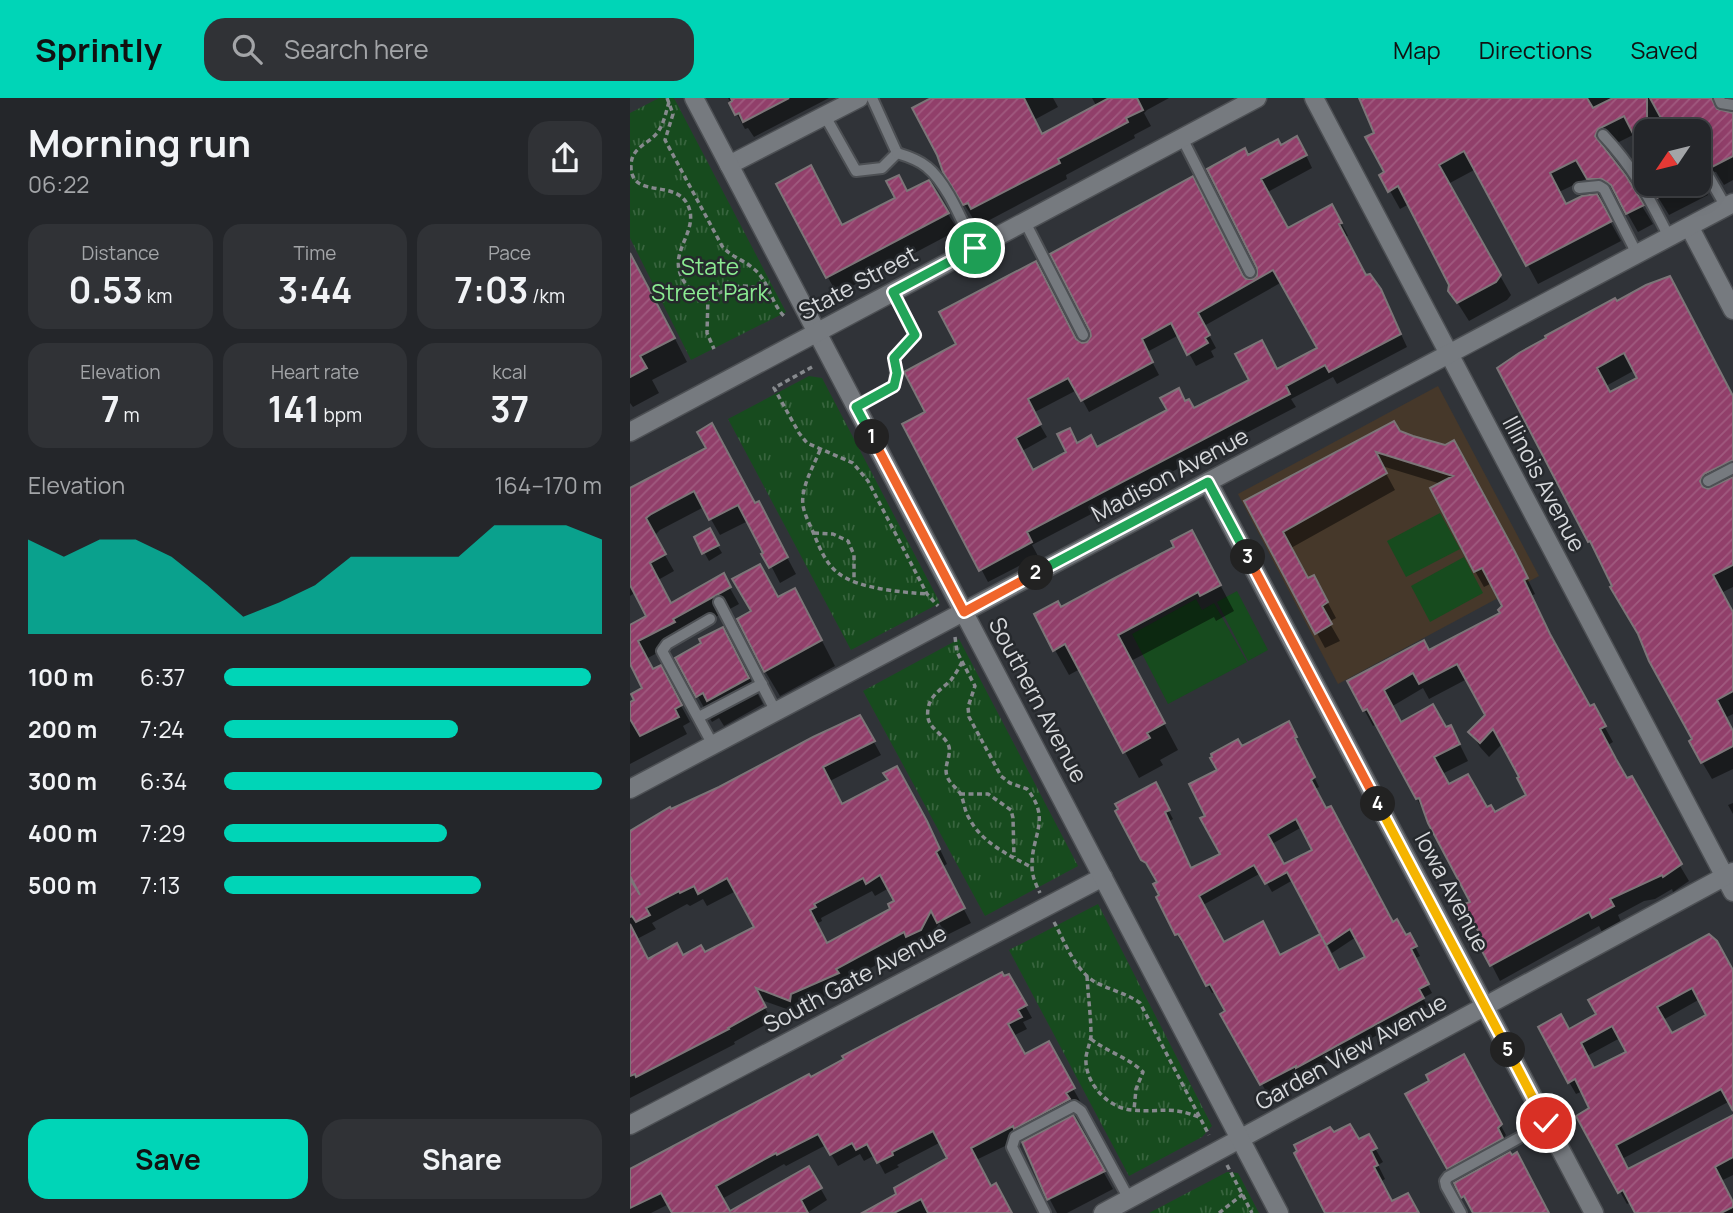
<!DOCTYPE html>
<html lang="en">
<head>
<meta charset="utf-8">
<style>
  :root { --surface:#24262a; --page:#303236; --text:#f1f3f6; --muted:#a3a5a8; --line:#414347; --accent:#00d5b7 }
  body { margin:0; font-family:Manrope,sans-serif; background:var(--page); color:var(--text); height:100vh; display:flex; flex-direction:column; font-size:26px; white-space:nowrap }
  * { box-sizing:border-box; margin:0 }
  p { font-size:23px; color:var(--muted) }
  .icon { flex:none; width:38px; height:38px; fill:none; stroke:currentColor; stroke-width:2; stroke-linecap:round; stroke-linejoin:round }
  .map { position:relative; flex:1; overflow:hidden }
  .details { display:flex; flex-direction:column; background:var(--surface); width:630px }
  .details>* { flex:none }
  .needle { width:46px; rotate:235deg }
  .fabs { position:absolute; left:1004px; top:21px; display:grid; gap:14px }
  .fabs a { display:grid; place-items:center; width:77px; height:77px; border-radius:14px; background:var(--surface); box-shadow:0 4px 18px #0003,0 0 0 2px var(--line); font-size:35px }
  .pin { position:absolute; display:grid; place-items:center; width:60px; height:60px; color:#fff; margin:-30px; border:4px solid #fff; border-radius:50%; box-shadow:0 2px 7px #0007 }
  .km { position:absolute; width:35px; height:35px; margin:-18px; border-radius:50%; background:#222; color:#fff; font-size:19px; line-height:35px; text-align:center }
  .round { display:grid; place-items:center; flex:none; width:74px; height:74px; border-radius:21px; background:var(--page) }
  .head { display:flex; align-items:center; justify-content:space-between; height:119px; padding:0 28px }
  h1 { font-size:38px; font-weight:700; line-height:52px }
  .figures { display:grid; grid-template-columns:repeat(3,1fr); gap:10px; height:119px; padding:7px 28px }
  .figures div { display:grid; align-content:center; border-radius:18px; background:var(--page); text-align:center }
  .figures b { font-size:35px; font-weight:700 }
  .figures small { font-size:19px; font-weight:400 }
  .figures p { font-size:19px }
  .chart { height:196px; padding:14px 28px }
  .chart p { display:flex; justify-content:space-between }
  .chart svg { width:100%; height:126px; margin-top:7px; fill:var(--accent); opacity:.7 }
  .cta { display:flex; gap:14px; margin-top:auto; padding:14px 28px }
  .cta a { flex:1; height:80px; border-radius:21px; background:var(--accent); color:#111; font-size:28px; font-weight:700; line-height:80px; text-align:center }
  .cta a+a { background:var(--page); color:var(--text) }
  ul { padding:0 28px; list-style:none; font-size:23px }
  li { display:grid; grid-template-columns:112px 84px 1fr; align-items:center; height:52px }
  li i { height:18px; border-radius:9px; background:var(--accent) }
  header { display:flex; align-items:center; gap:42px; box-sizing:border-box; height:98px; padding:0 35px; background:var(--accent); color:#111 }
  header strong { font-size:33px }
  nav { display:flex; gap:38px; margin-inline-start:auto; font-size:24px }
  .search { width:490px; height:63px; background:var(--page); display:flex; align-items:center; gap:18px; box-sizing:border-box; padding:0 24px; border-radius:21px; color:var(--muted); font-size:26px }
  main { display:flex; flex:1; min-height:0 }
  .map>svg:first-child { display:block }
  .education { fill:#46382a }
  .green { fill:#174b1e }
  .park { fill:url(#park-tufts) }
  .shadow { fill:#0007; fill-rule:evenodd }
  .building { fill:url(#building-hatch); stroke:#7c7578; stroke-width:2; fill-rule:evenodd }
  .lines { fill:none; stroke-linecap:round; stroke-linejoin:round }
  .lane-casing { stroke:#4d5054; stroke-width:14 }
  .street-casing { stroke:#4d5054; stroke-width:21 }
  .secondary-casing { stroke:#4d5054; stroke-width:21 }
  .path { stroke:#86898d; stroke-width:3.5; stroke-dasharray:5 3.5; stroke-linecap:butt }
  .lane { stroke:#767a7f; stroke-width:10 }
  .street { stroke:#767a7f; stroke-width:18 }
  .secondary { stroke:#767a7f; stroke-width:18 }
  .split-1-casing { stroke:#fff; stroke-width:14 }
  .split-2-casing { stroke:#fff; stroke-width:14 }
  .split-3-casing { stroke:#fff; stroke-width:14 }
  .split-4-casing { stroke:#fff; stroke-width:14 }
  .split-5-casing { stroke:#fff; stroke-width:14 }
  .split-6-casing { stroke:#fff; stroke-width:14 }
  .split-1 { stroke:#22a559; stroke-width:9 }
  .split-2 { stroke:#f0652b; stroke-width:9 }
  .split-3 { stroke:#22a559; stroke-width:9 }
  .split-4 { stroke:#f0652b; stroke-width:9 }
  .split-5 { stroke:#f5b400; stroke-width:9 }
  .split-6 { stroke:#f5b400; stroke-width:9 }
  .labels { text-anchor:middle; stroke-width:5; stroke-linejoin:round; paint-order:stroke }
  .park-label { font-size:23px; fill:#8beb92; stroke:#26292d }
  .street-label { font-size:23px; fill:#d7d9dc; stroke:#26292d }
</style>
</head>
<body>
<header>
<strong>Sprintly</strong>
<div class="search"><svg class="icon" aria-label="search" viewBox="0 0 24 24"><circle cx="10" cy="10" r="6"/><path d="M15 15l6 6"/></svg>Search here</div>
<nav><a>Map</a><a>Directions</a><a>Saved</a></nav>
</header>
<main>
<section class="details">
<div class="head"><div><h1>Morning run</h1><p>06:22</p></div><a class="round"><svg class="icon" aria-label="share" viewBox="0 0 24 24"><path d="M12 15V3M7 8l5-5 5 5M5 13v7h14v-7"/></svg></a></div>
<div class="figures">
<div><p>Distance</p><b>0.53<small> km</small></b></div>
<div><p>Time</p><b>3:44</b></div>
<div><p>Pace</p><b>7:03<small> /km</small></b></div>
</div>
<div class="figures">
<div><p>Elevation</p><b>7<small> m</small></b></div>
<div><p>Heart rate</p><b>141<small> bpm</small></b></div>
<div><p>kcal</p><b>37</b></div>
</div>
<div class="chart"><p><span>Elevation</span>164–170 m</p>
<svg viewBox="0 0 160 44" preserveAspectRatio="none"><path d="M0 44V11L10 17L20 11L30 11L40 17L50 27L60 38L70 33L80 27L90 17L100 17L110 17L120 17L130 6L140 6L150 6L160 11V44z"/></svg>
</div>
<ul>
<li><b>100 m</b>6:37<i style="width:97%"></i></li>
<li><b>200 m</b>7:24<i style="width:62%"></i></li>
<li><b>300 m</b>6:34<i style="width:100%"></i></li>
<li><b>400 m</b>7:29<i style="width:59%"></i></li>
<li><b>500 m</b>7:13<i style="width:68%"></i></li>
</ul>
<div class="cta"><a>Save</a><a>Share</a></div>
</section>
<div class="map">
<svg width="1103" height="1115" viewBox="0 0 1103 1115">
  <defs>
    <pattern id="park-tufts" width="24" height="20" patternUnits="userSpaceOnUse" patternTransform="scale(1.75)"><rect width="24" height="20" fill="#174b1e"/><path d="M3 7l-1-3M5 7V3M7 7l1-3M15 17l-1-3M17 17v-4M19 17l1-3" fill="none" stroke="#38643e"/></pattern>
    <pattern id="building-hatch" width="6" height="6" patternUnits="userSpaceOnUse" patternTransform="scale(1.75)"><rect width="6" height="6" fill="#913f6a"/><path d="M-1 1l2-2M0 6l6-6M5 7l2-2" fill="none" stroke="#a05a7f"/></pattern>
  </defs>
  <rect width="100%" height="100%" fill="#303338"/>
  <path class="education" d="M808,288L909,478L708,586L608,396Z"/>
  <g class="green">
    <path d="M810,415L830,451L776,479L757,443Z"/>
    <path d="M834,459L853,495L800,524L781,488Z"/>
    <path d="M607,493L638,552L618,563L587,504Z"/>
    <path d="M566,501L572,512L584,505L617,564L538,606L502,536Z"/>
  </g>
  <g class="park">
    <path d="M29,0H44L156,214L61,262L0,140V15Z"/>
    <path d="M179,278L192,280L310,505L221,552L98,321Z"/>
    <path d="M329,541L448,768L355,818L233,593Z"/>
    <path d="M468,806L582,1028L572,1039L499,1078L379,852Z"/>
    <path d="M597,1074L608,1075L629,1115H519Z"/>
  </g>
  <g class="shadow">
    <path d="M98,0H199L124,39L118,30L115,31Z"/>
    <path d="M298,0H423L428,9L404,22L412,38L467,9L462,0H539L517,12L514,15L521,28L504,37L505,40L436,77L437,81L352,126L348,120L344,122L324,90Z"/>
    <path d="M731,0H1103V11L1092,14L1103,16V82L1094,87L1086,74L1076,73L1071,83L1078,97L1039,117L1020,86H1069V33H1017L1005,36L979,49L975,55L994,79L1023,126L1008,134L991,104L984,99L967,100L991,143L908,186L846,71L818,86L881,197L877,202L839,223L820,193V187L779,106L770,111L760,93L746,35ZM958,80L968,98L953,99L936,108L929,94Z"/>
    <path d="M650,49L674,53L682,70L636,95L657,132L709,121L718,138L715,139L736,179L757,206L777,249L707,286L703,279L661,301L666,309L402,447L408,458L358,484L275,327L446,243L452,247L614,181L624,183L629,178L618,59ZM652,184L689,251L563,312L555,305L467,351L447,347L438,355L402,374L392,353L417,339L403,315L447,292L459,314L529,277L517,254L549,237L566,268L584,259L581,253L586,250L574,228Z"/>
    <path d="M298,84L328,132L207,196L148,87L212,129Z"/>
    <path d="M0,154L57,264L22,282L29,295L3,309L0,305Z"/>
    <path d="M953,219L1103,300V489L1091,495L1103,518V616L1095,620L1101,631L1103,630V671L1082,681L1072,664L1064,642L960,443ZM1005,272L1010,281L980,296L976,288Z"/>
    <path d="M769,335L815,349L893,472L905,496L901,498L928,553L960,610L972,624L983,644L978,647L1059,783L1043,794L1042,791L1025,801L1014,803L988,817L991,824L972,834L969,828L870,883L854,852L859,849L842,804L747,626L743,628L719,584L799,554L872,516L874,508L862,485L854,489L845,473L811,386L752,368L765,392L661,450L678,482L692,494L706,520L699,524L710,543L695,550L616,404ZM837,581L857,617L841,634L850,649L859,659L873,645L899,698L865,716L819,688L812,676L838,663L829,645L816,632L771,626L761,609L793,590L799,601Z"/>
    <path d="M78,350L137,422L166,476L150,485L118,423L90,437L74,409L30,432L24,438L44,473L28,482L41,507L93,478L109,506L51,538L53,541L16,561L23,573L39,586L60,624L53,628L57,636L0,666V609L15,590L0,563V541L19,519L6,494L0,498V392Z"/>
    <path d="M79,433L92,455L79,463L66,440Z"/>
    <path d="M547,449L576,460L604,513L586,523L584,519L501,563L548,652L530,662L533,667L509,680L450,571L439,577L425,552L431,511Z"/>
    <path d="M148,501L179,518L205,568L150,598L135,573L123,514Z"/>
    <path d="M107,556L133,606L94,628L89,620L82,624L47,561Z"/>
    <path d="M230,619L251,657L200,683L213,708L304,739L317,766L312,769L341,825L317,837L309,825L298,845L285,852L283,847L213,885L215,889L169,910L168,915L131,902L142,923L104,944L105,946L0,1000V733ZM259,790L266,804L262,812L197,847L186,826L192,823L191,820L242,793L245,798ZM106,793L126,829L75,856L18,863L7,841L26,831L22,825L57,806L60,808L73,801L77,808Z"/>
    <path d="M658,625L689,689L685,691L763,826L775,839L779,837L790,858L784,861L802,895L793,900L798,909L673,978L672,976L637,995L592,916L597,914L586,894L582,895L554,844L552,845L547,837L528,800L531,798L530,785L512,761L525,687L543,721L538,724L561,772L592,756L577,718L589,673L611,650ZM672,729L684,752L654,768L642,746ZM631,775L642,794L663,782L702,855L726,839L738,860L709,875L593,846L573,807Z"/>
    <path d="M1103,705V716L1098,707Z"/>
    <path d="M379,878L402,920L393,924L397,931L383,938L395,959L418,946L450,1003L441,1007L445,1014L346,1062L361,1090L381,1115H235L268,1097L319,1060L311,1044L267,1067L269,1069L255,1076L245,1057L234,1063L230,1056L208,1068L196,1047L156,1068L154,1066L92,1101L99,1115H44L39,1106L21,1115H0V1073Z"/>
    <path d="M1103,884V1009L1100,1003L992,1061L998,1073L1103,1019V1077L1091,1083L1103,1106V1115H1007L1001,1104L997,1106L948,1019L962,1011L953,993L946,996L939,984V933L968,917L961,903ZM1070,901L1078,917L1041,937L1033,922ZM990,940L998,954L964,973L957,958Z"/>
    <path d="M834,959L876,1037L873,1041L877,1050L824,1080L777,997L801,984Z"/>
    <path d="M443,1020L483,1091L437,1115H427L401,1066Z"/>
    <path d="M704,1036L729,1043L738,1038L753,1064L748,1067L755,1081L750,1084L762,1105L787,1115H697Z"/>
    <path d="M179,1070L197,1102L177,1115H100Z"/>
  </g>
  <g class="building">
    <path d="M101,0H159L113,24L109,15L105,17L99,5L102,3Z"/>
    <path d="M301,0H394L412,36L479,0H507L513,12L496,20L498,24L428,61L430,65L341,111L338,105L333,107L313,74L307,57L282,10Z"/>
    <path d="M729,0H957L963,10L983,0H1017V81L1005,64L1015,59L994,18L968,31L965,38L996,78L1014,107L996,116L981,87L972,81H957L946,62L920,75L936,106L952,98L967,96L982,123L896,168L834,53L809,67L871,177L866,184L827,205L818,193L819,187L768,88L758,94L749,77L754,74L735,39L744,35Z"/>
    <path d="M1020,0H1081L1087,11L1103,15V58L1082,69L1075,58L1069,54V33H1038Z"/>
    <path d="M667,38L677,57L631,81L658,130L702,106L712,125L709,126L736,177L740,176L751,191L771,236L699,274L695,267L656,288L660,296L397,434L402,444L349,473L272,326L295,314L274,274L326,246L309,214L406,163L446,241L452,245L457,244L461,238L460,233L420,156L563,78L613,178L616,181H623L627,178V170L577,71L615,50L618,57L648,41L651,47ZM643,172L687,250L647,271L632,242L605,256L619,282L564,310L559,301L555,303L549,290L530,300L537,312L467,349L461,337L447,345L440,330L427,336L436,354L403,372L386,340L411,326L398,301L438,280L451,303L523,264L512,241L541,225L557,257L578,245L575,240L580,237L568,215Z"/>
    <path d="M181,67L212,127L265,100L256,83L269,77L277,93L299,82L319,115L196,180L146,86Z"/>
    <path d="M1019,86H1054L1027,100Z"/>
    <path d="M0,155L45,240L10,258L17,270L0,279Z"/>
    <path d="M1040,178L1103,298V362L1074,376L1070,383L1073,389L1078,391L1103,379V467L1083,477L1103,514V593L1087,602L1103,633V648L1071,665L1059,643L1062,641L1019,563L1008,536L980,489L982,488L960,443L958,444L867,270L889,255L916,240L915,238L952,218L985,200L987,203L1016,187ZM994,255L1007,280L980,294L967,270Z"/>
    <path d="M764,323L770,333L783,338L815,347L824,342L885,454L898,480L894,482L920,536L960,608L964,606L976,628L970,631L986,661L997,680L1002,678L1052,766L1033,779L1032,777L980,801L984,808L962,820L959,814L860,868L851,851L856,848L834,806L840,804L798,725L789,700L786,701L737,611L733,613L717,583L794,542L799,552L870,515L868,512L872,508L852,470L844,474L800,390L823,378L746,354L757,375L653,434L678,480L684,477L698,504L692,508L702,526L685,536L614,403ZM827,566L855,617L838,634L850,645L863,631L889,679L887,680L896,697L865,714L861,707L857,709L838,676L819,686L804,659L830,646L821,627L816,629L803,606L771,624L754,592L783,575L789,586Z"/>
    <path d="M82,325L125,405L129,403L158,459L139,470L131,456L133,455L108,407L79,422L64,393L21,416L16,420L36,456L20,465L41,505L94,475L101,489L43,521L45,524L8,543L23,571L31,567L52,607L45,611L49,619L10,638L0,621V604L4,602L1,596L12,590L0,566V527L16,518L0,487V390L76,350L67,334Z"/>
    <path d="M80,430L89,447L72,456L64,439Z"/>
    <path d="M562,432L591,487L570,498L568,494L488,537L535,625L517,635L520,640L493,655L435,546L423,553L404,516L428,503L431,509L483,481L544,449L541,443Z"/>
    <path d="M130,466L148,499L165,490L192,542L134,574L107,521L121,513L102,481Z"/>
    <path d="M93,529L119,580L77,603L73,595L66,599L45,560L71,545L69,541Z"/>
    <path d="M230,617L245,643L193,669L212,706L258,682L253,675L267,668L297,723L310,751L306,754L335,810L307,825L301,813L291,832L276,839L274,834L206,871L209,875L161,896L160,903L126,890L136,909L98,930L99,931L6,979L5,976L0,978V826L18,861L47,845L53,857L71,847L75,854L124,829L97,780L68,796L64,788L50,795L49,793L16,810L20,817L6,824L2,818L0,819V781L10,797L0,778V733L40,709L41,711L89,689L183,639ZM250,777L264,803L258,806L260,811L197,845L180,812L186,809L184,806L233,780L236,786Z"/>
    <path d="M659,623L667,639L665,640L685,679L681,682L696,710L701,708L763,824L767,821L776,837L780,835L787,848L781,851L799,886L789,891L794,900L666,970V968L630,987L590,916L595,913L580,886L576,888L553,844L548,836L545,837L526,799L529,797L523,786L527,784L516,765L511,762L485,713L488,711L485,706L526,684L540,712L535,714L561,770L590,756L570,720L575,718L559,686L587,672L580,660L582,659L581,656L608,641L612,648ZM666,721L682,752L654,766L638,737ZM624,767L635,786L657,774L696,847L720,831L735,859L709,872L690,836L650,857L633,823L594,844L569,798Z"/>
    <path d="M1079,836L1087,843L1103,872V1013L1091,991L986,1047L998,1071L1103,1017V1059L1085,1069L1103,1104V1109L1091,1115H1005L993,1092L988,1095L946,1018L959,1010L945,981L938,985L908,929L931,916L939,931L966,916L958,902ZM1062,890L1076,917L1042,935L1027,909ZM982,928L996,954L964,970L951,945Z"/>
    <path d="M372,874L374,878L379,876L397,907L388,912L392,919L378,926L395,956L419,943L445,990L436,995L440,1001L384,1031L383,1028L341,1050L361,1088L366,1085L382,1115H298L291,1101L264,1115H232L266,1096L264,1090L317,1060L303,1033L262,1054L263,1057L247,1065L237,1046L226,1052L222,1045L200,1057L188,1036L147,1057L146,1055L86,1088L100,1113L179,1068L192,1090L171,1102L178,1115H42L31,1095L0,1110V1071L179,976L181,979L214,961L212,958Z"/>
    <path d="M834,956L872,1026L868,1030L873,1040L817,1071L775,996L799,983L796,977Z"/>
    <path d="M443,1017L475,1073L417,1102L392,1044Z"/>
    <path d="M720,1026L729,1041L739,1036L747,1050L741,1053L748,1067L744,1069L762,1103L778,1095L789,1115H695L664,1055L667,1053L664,1047L700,1029L704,1034Z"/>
    <path d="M880,1054L882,1057L887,1054L919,1115H843L834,1098L831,1100L824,1085Z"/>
  </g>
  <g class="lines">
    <g class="lane-casing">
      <g id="lane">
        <path d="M1089,0L1091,5L1103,7"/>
        <path d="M195,18L226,73L252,70L267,55L242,0"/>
        <path d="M973,37C1005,71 1018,98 1039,139"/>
        <path d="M552,40L620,174"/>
        <path d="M267,55C277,58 289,62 297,69C318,86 333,126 345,150"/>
        <path d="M1069,62L1096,109"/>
        <path d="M949,90L969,88L974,91L1007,156"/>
        <path d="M395,124L453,237"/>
        <path d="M226,308L264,288L266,275L264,260L285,237L263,194"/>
        <path d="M1078,383L1103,370"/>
        <path d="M89,504L146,614"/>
        <path d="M80,521L37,546L32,553L83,647"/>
        <path d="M69,619L132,586"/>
        <path d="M415,1115L382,1049L385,1039L444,1008L451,1013L499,1101"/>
        <path d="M831,1115L816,1088L815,1083L818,1079L916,1025"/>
      </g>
    </g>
    <g class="street-casing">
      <g id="street">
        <path d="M684,0L1103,794"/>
        <path d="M99,67L229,0"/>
        <path d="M1060,130L1103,212"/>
        <path d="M578,384L964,1115"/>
        <path d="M0,691L1103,105"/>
        <path d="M0,1027L473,779"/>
        <path d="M473,1115L1103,774"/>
      </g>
    </g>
    <g class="secondary-casing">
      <g id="secondary">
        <path d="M64,0L649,1115"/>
        <path d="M0,334L627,0"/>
      </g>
    </g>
    <g class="path">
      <path d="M37,0L43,16L35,42L92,148C101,159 114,162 124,171C139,183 141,206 155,219"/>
      <path d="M39,4C36,14 34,25 28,34C18,47 0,49 1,70C3,103 51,78 60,113C65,137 39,155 52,180C55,186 60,192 67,195C84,203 96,188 113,188C122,188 131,191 139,194"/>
      <path d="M78,198L77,235L84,251"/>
      <path d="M182,269L144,290L169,335L177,345L223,365L238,383L297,496L308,508"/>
      <path d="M190,352C184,367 175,382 173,398C171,411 178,422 183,434C189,448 195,465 208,475C228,491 272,494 297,496"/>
      <path d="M184,435L203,436L218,443L224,457V482"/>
      <path d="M325,539L327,554L345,588L338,609L339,619L371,678L380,685L397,691C422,722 401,737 402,769C402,778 406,787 410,795"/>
      <path d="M332,564C329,570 325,577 321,582C312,591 300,597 298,611C295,630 310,632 318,646C323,656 313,667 317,678C319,685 326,689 330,695C334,702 334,712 339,720C352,745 377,756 401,769"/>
      <path d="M330,696H358L381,712L383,720L384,759"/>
      <path d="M424,824C435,844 444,871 465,884C480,892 496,895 510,905L579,1037"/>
      <path d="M457,878C458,898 461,918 461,938C460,946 457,952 456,959C454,984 477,1010 502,1012C531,1015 540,1007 571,1020"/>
      <path d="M461,941C477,954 498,959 513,974L506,991L504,1012"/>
      <path d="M597,1067L622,1115"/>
      <path d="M589,1115L613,1096"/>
    </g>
    <use href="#lane" class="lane"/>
    <use href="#street" class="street"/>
    <use href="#secondary" class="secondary"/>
  </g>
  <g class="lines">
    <g class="split-1-casing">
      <path id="split-1" d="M242,339L226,309L264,288L267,275L264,260L285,237L263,194L345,150"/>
    </g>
    <g class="split-2-casing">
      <path id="split-2" d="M242,339L334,514L406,475"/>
    </g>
    <g class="split-3-casing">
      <path id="split-3" d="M406,475L578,384L618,459"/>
    </g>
    <g class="split-4-casing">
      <path id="split-4" d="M618,459L748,706"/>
    </g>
    <g class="split-5-casing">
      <path id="split-5" d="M748,706L878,952"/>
    </g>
    <g class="split-6-casing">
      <path id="split-6" d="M878,952L916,1025"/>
    </g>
    <use href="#split-1" class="split-1"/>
    <use href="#split-2" class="split-2"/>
    <use href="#split-3" class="split-3"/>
    <use href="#split-4" class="split-4"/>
    <use href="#split-5" class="split-5"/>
    <use href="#split-6" class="split-6"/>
  </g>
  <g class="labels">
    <g class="park-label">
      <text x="80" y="177">State<tspan x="80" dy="26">Street Park</tspan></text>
    </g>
    <g class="street-label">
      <text transform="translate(228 185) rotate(-28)" y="8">State Street</text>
      <text transform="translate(540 377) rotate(-28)" y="8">Madison Avenue</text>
      <text transform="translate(914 386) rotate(62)" y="8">Illinois Avenue</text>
      <text transform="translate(408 602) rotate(62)" y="8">Southern Avenue</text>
      <text transform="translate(822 794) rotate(62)" y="8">Iowa Avenue</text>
      <text transform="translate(225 881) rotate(-28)" y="8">South Gate Avenue</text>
      <text transform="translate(721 954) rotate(-29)" y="8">Garden View Avenue</text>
    </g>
  </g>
</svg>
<div class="fabs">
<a><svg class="needle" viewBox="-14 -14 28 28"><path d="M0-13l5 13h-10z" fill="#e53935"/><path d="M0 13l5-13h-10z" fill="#a3a5a8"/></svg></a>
</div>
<div class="pin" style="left:345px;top:150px;background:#1e9e55"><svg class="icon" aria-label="arrive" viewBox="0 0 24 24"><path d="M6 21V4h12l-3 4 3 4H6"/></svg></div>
<div class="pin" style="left:916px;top:1025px;background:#d93025"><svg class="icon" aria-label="check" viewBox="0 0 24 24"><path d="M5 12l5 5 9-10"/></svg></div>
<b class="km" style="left:242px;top:339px">1</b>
<b class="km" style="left:406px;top:475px">2</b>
<b class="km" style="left:618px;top:459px">3</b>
<b class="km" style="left:748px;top:706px">4</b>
<b class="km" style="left:878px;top:952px">5</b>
</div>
</main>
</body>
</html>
